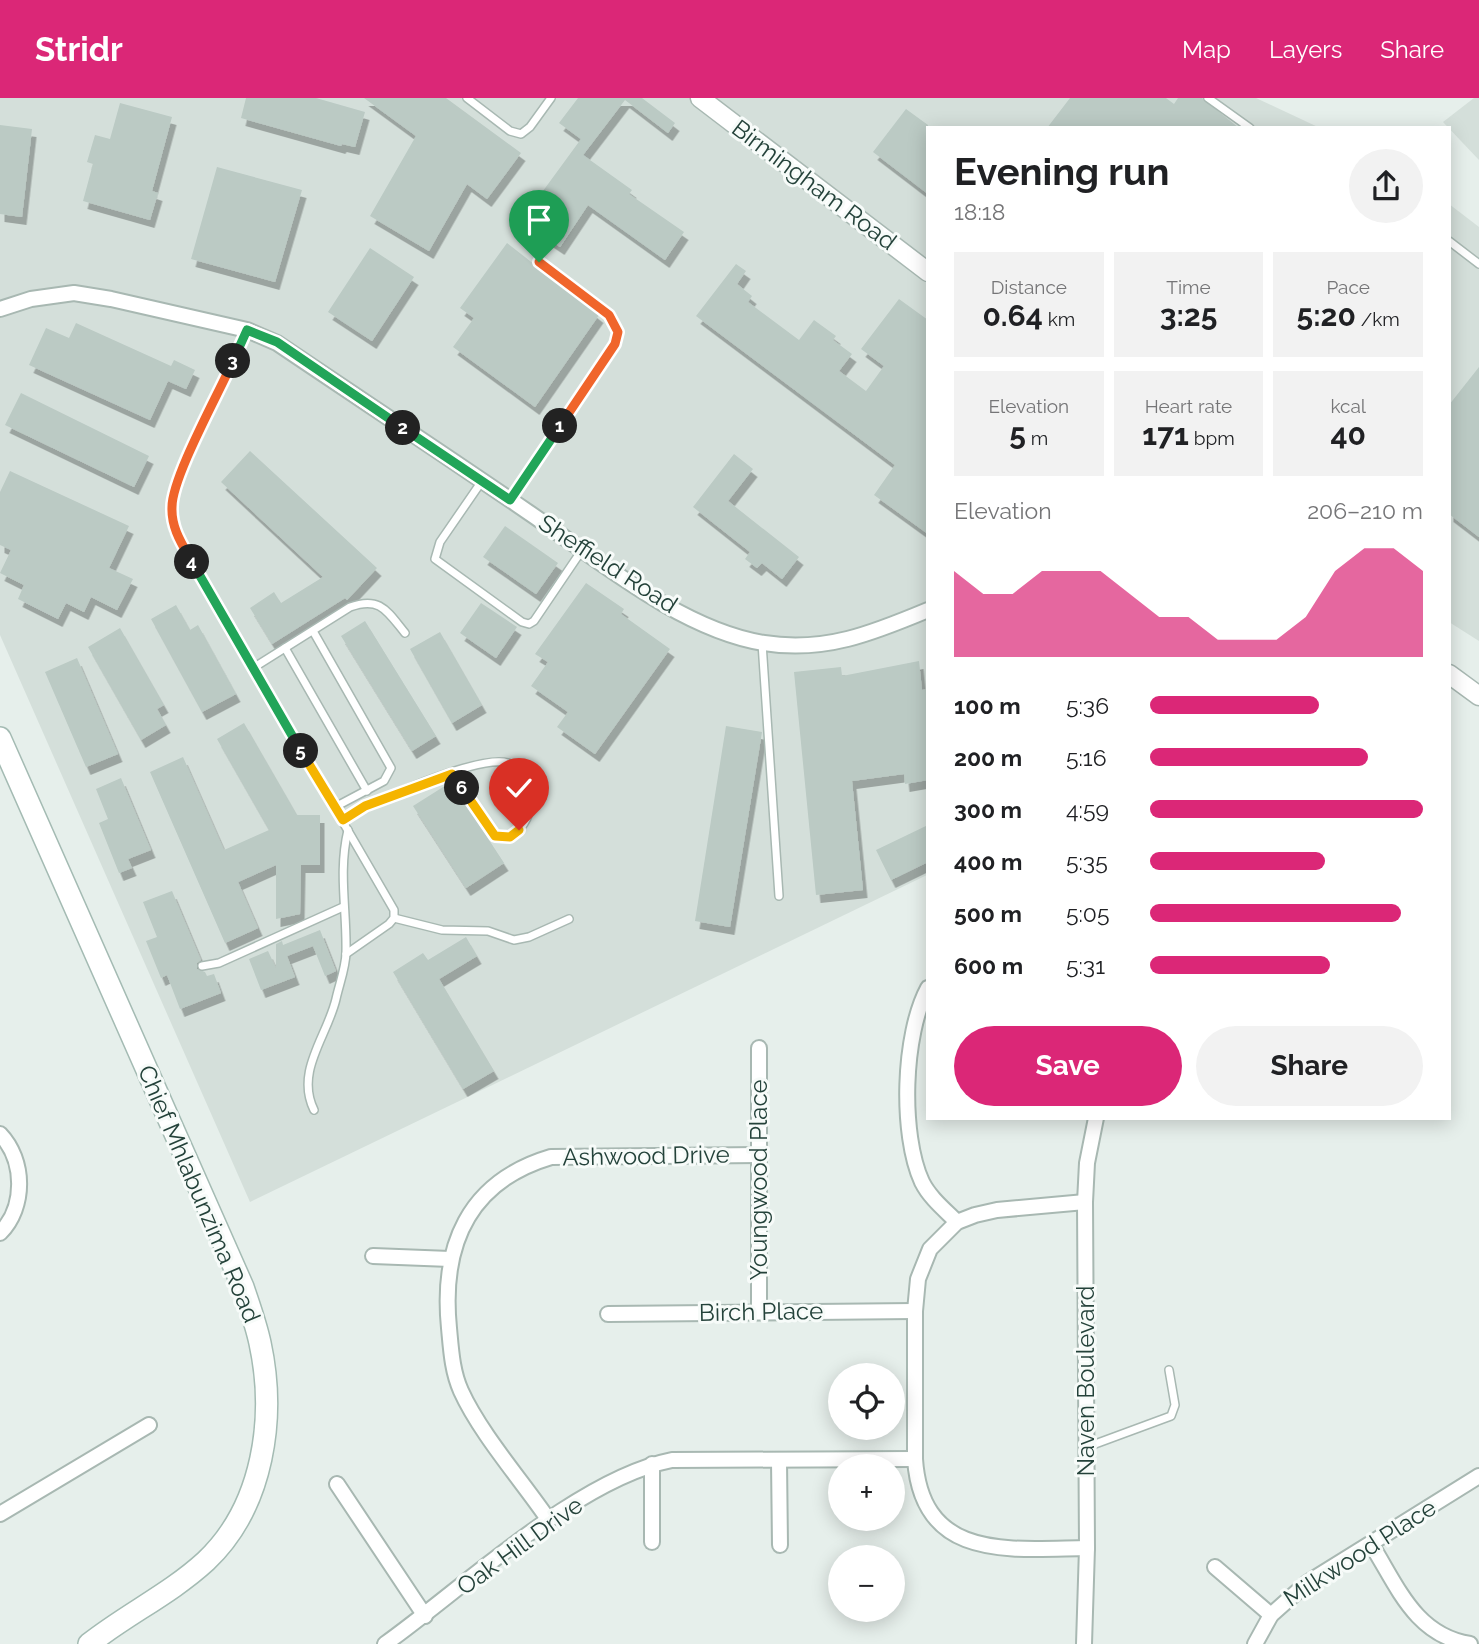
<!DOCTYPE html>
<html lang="en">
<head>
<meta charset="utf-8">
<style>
  :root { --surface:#fff; --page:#f2f2f2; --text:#202124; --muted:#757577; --accent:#db2777 }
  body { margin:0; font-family:Raleway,sans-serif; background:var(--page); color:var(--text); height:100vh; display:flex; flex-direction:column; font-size:26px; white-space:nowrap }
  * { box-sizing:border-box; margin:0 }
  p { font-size:23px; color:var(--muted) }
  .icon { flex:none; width:38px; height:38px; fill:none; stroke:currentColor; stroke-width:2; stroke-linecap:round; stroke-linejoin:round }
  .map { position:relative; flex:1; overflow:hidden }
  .side { position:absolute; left:926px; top:28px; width:525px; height:994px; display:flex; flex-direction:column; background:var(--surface); border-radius:0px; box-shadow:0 4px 18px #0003 }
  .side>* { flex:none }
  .fabs { position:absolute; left:828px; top:1265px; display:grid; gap:14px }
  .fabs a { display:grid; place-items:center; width:77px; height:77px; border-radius:50%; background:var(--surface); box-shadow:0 4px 18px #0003; font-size:35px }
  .pin { position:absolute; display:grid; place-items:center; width:60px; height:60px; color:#fff; margin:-72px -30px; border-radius:50% 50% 50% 0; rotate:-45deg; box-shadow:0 0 7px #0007 }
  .pin .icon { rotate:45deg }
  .km { position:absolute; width:35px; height:35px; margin:-18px; border-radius:50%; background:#222; color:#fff; font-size:19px; line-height:35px; text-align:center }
  .round { display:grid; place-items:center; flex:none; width:74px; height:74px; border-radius:37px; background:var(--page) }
  .overview { display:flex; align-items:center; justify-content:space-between; height:119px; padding:0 28px }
  h1 { font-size:38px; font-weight:700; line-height:52px }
  .figures { display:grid; grid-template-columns:repeat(3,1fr); gap:10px; height:119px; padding:7px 28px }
  .figures div { display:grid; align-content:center; border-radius:0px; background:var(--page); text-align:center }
  .figures b { font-size:30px; font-weight:700 }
  .figures small { font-size:19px; font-weight:400 }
  .figures p { font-size:19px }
  .chart { height:196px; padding:14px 28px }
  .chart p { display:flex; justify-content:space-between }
  .chart svg { width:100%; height:126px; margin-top:7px; fill:var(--accent); opacity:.7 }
  .action { display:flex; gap:14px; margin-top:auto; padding:14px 28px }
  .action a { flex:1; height:80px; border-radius:42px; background:var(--accent); color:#fff; font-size:28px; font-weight:700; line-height:80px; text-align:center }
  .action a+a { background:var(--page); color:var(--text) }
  ul { padding:0 28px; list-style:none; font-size:23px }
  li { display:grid; grid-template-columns:112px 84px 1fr; align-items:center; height:52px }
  li i { height:18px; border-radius:9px; background:var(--accent) }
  header { display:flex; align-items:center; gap:42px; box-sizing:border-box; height:98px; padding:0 35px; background:var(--accent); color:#fff }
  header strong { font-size:33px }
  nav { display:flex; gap:38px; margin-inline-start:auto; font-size:24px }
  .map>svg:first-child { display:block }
  .built { fill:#d4dfda }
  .building { fill:#bbcac4; filter:url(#shadow) }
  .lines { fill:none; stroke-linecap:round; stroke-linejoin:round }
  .service-casing { stroke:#a8b8b2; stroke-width:10 }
  .minor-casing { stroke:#a8b8b2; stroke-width:18 }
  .tertiary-casing { stroke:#a8b8b2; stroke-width:21 }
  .secondary-casing { stroke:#a4bbb3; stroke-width:24 }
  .service { stroke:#fff; stroke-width:7 }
  .minor { stroke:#fff; stroke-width:14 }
  .tertiary { stroke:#fff; stroke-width:18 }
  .secondary { stroke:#fff; stroke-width:21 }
  .split-1-casing { stroke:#fff; stroke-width:14 }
  .split-2-casing { stroke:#fff; stroke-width:14 }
  .split-3-casing { stroke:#fff; stroke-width:14 }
  .split-4-casing { stroke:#fff; stroke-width:14 }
  .split-5-casing { stroke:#fff; stroke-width:14 }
  .split-6-casing { stroke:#fff; stroke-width:14 }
  .split-7-casing { stroke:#fff; stroke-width:14 }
  .split-1 { stroke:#f0652b; stroke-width:9 }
  .split-2 { stroke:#22a559; stroke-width:9 }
  .split-3 { stroke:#22a559; stroke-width:9 }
  .split-4 { stroke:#f0652b; stroke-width:9 }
  .split-5 { stroke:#22a559; stroke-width:9 }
  .split-6 { stroke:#f5b400; stroke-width:9 }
  .split-7 { stroke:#f5b400; stroke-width:9 }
  .labels { text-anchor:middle; stroke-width:6; stroke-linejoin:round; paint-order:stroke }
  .street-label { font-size:24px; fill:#24423a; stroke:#f7fbf9 }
</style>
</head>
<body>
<header>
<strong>Stridr</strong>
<nav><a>Map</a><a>Layers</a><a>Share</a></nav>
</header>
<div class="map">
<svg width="1479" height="1546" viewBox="0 0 1479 1546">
  <defs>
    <filter id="shadow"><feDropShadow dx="4.5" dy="8" stdDeviation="0" flood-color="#0004"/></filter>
  </defs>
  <rect width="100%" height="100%" fill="#e6efeb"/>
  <g class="built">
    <path d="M0,0H1256L1320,30H928L927,777L250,1104L0,537Z"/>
    <path d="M1474,0H1479V62L1443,24Z"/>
    <path d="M1449,106L1479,129V543L1449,524Z"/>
  </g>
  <g class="building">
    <path d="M246,0H316L365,14L355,49L342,46L341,48L241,20Z"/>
    <path d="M364,0H446L521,55L487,101L467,86L429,153L370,118L416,38Z"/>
    <path d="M578,0H642L675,25L668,35L625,2L583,57L632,92L629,96L684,134L665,162L588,107L560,149L521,123L581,41L559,25Z"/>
    <path d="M1070,0H1166L1174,6L1178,0H1202L1239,30H1047Z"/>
    <path d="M120,5L172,19L152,93L158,95L150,122L83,103L93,66L87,64L95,37L110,41Z"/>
    <path d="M906,11L928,27V96L873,54Z"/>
    <path d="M0,27L32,31L22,119L0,116Z"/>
    <path d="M217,69L302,92L275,184L191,161Z"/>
    <path d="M507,145L599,217L535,309L453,249L474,220L460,210Z"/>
    <path d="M370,150L414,179L372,243L328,214Z"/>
    <path d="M736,166L746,173L737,186L752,198L748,204L799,242L814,222L836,238L833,242L852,256L839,273L866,293L884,268L861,251L899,201L928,222V436L874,397L895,367L696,218Z"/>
    <path d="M76,225L171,268L174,262L195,272L186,291L168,283L150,322L29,267L46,230L69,240Z"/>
    <path d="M1479,269V439L1449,416V307Z"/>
    <path d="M21,295L149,358L134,389L5,327Z"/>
    <path d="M250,353L377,470L347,502L345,500L272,546L250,510L274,494L281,505L323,479L221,384Z"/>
    <path d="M734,356L753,371L728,403L799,459L782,481L762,465L757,470L745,461L750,454L693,409Z"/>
    <path d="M10,373L129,428L109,470L133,481L117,512L91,499L84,514L66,505L58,521L18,501L24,487L0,475L11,452L0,447V394Z"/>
    <path d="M505,428L558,465L536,496L483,459Z"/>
    <path d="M586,485L624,511L621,516L670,551L595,656L557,629L568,614L531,588L548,564L535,556Z"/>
    <path d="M481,505L517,529L496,560L460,535Z"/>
    <path d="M176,507L190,532L198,527L236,596L202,614L151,521Z"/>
    <path d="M365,523L436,638L412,653L341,538Z"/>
    <path d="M120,530L164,607L157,611L166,627L141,642L88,549Z"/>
    <path d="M440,534L482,607L452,625L410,551Z"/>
    <path d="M77,560L118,656L86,669L45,574Z"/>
    <path d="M919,563L922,592L928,591V682L905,686L904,676L852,683L863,792L816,797L794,574L841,569L842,578Z"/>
    <path d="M244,625L297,717H320V767H301L300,816L276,821V767L238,784L258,830L225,845L150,674L183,659L224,752L269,732L217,641Z"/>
    <path d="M726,628L762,634L730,829L695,823Z"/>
    <path d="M121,680L151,752L128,761L132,770L119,775L99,725L108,721L96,691Z"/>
    <path d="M451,684L504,765L466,790L413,708Z"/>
    <path d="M928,727V764L891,782L876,752Z"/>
    <path d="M172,793L201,862L197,865V871L205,874L207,878L214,876L221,895L180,911L167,877L161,880L146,843L157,839L143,804Z"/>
    <path d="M320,832L336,873L325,878L313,848L287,858L295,879L261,892L249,861L268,853L276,870V846L282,843L283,847Z"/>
    <path d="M466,839L477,858L439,881L494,973L463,991L393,874L423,855L428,862Z"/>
  </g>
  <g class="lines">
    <g class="service-casing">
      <g id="service">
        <path d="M467,0L510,33L521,36L530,29L551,0"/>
        <path d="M1208,0L1250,30"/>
        <path d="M1449,143L1479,166"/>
        <path d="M247,232L178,383L171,407L174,433L394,812V820L389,826L346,856"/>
        <path d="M482,383L440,444L435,461L522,524L529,526L534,523L582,452"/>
        <path d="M510,402L615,246L618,234L609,217L539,164"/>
        <path d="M313,533L391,670L384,683L335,709"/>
        <path d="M762,545L779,798"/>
        <path d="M285,550L367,693"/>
        <path d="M253,570L350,509C380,498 387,513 405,535"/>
        <path d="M343,722C369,705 479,656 508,665C541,676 537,731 505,740L495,738L452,675"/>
        <path d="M394,820L442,832L488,833L514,842L529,839L569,821"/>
        <path d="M202,868L219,865L343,809"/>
        <path d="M314,1012C295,973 327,939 336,901C339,887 346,869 346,854C347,812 338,774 348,732"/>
        <path d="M1087,1349L1171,1318L1175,1307L1169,1272"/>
      </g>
    </g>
    <g class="minor-casing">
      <g id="minor">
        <path d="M0,211L31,201L74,195L111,201L247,232L277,245C360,301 445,357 528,414C596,460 681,532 764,545C824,555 873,535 928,512"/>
        <path d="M928,890C903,936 900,1036 922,1084C930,1100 945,1112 957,1124"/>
        <path d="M0,1036C25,1062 26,1109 0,1135"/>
        <path d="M1085,1104L997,1112L975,1117L957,1124L930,1151L918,1181L915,1213V1361C922,1464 1010,1451 1087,1450"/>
        <path d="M373,1158L450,1161"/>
        <path d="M759,1214V950"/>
        <path d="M608,1216L915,1213"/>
        <path d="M779,1363L780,1447"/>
        <path d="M652,1366V1444"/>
        <path d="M337,1386L425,1518"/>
        <path d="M0,1416L149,1327"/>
        <path d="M548,1421C522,1383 480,1335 461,1293C452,1273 451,1251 449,1230C441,1149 467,1084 551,1059L760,1057"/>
        <path d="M1371,1446C1398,1489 1415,1537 1470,1546"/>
        <path d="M1215,1469L1271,1517"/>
        <path d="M385,1546C465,1489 577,1381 672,1362L915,1361"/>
        <path d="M1084,1546L1087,1450L1085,1104L1087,1065L1096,1020"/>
        <path d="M1255,1546L1271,1517L1307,1485L1479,1378"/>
      </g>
    </g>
    <g class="tertiary-casing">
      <g id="tertiary">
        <path d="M700,0L928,174"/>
        <path d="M1449,576L1479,598"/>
      </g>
    </g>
    <g class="secondary-casing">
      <path id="secondary" d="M0,640L243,1189C249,1207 256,1226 260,1245C276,1319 264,1408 206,1463C170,1496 127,1516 89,1546"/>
    </g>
    <use href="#service" class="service"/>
    <use href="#minor" class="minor"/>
    <use href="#tertiary" class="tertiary"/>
    <use href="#secondary" class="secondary"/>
  </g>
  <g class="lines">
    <g class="split-1-casing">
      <path id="split-1" d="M539,164L609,217L618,234L615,246L560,328"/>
    </g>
    <g class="split-2-casing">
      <path id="split-2" d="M403,330L510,402L560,328"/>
    </g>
    <g class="split-3-casing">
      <path id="split-3" d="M233,263L247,232L277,244L403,330"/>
    </g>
    <g class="split-4-casing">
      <path id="split-4" d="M192,464C182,446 171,430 172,409C172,379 219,295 233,263"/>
    </g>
    <g class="split-5-casing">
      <path id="split-5" d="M192,464L301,653"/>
    </g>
    <g class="split-6-casing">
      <path id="split-6" d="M301,653L343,722L365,708L452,676L462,690"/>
    </g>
    <g class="split-7-casing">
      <path id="split-7" d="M462,690L495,738L510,739L519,732"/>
    </g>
    <use href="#split-1" class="split-1"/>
    <use href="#split-2" class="split-2"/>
    <use href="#split-3" class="split-3"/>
    <use href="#split-4" class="split-4"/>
    <use href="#split-5" class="split-5"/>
    <use href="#split-6" class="split-6"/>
    <use href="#split-7" class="split-7"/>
  </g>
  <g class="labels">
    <g class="street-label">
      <text transform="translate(814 87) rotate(37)" y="8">Birmingham Road</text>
      <text transform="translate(608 466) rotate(33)" y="8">Sheffield Road</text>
      <text transform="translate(646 1058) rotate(-1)" y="8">Ashwood Drive</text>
      <text transform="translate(759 1082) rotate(-90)" y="8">Youngwood Place</text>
      <text transform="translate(199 1096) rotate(67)" y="8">Chief Mhlabunzima Road</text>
      <text transform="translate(761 1214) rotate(-1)" y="8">Birch Place</text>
      <text transform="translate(1086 1283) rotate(-90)" y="8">Naven Boulevard</text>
      <text transform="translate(520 1448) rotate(-36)" y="8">Oak Hill Drive</text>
      <text transform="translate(1360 1455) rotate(-33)" y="8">Milkwood Place</text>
    </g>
  </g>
</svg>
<div class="fabs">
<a><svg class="icon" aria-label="locate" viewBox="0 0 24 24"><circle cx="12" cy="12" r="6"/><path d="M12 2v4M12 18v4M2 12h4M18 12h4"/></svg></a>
<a>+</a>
<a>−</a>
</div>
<div class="pin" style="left:539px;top:164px;background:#1e9e55"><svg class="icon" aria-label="arrive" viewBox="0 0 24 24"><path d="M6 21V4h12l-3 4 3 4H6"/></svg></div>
<div class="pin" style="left:519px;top:732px;background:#d93025"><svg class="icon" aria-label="check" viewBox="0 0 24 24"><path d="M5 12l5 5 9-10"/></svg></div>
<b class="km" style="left:560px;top:328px">1</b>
<b class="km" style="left:403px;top:330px">2</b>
<b class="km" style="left:233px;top:263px">3</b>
<b class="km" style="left:192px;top:464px">4</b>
<b class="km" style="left:301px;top:653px">5</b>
<b class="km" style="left:462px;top:690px">6</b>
<section class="side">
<div class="overview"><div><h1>Evening run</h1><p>18:18</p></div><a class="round"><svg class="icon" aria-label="share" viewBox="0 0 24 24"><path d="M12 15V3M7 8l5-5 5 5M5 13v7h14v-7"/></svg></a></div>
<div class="figures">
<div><p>Distance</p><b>0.64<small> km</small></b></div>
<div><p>Time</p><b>3:25</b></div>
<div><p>Pace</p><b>5:20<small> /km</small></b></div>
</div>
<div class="figures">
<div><p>Elevation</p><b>5<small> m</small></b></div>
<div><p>Heart rate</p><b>171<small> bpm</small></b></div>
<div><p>kcal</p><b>40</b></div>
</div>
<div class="chart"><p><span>Elevation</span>206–210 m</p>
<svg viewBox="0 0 160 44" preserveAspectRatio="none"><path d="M0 44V14L10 22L20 22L30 14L40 14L50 14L60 22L70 30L80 30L90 38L100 38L110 38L120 30L130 14L140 6L150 6L160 14V44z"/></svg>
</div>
<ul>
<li><b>100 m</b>5:36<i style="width:62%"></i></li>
<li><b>200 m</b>5:16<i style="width:80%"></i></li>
<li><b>300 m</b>4:59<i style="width:100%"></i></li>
<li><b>400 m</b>5:35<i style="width:64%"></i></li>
<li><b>500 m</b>5:05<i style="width:92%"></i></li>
<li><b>600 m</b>5:31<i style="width:66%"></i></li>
</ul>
<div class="action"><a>Save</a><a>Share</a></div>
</section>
</div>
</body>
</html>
